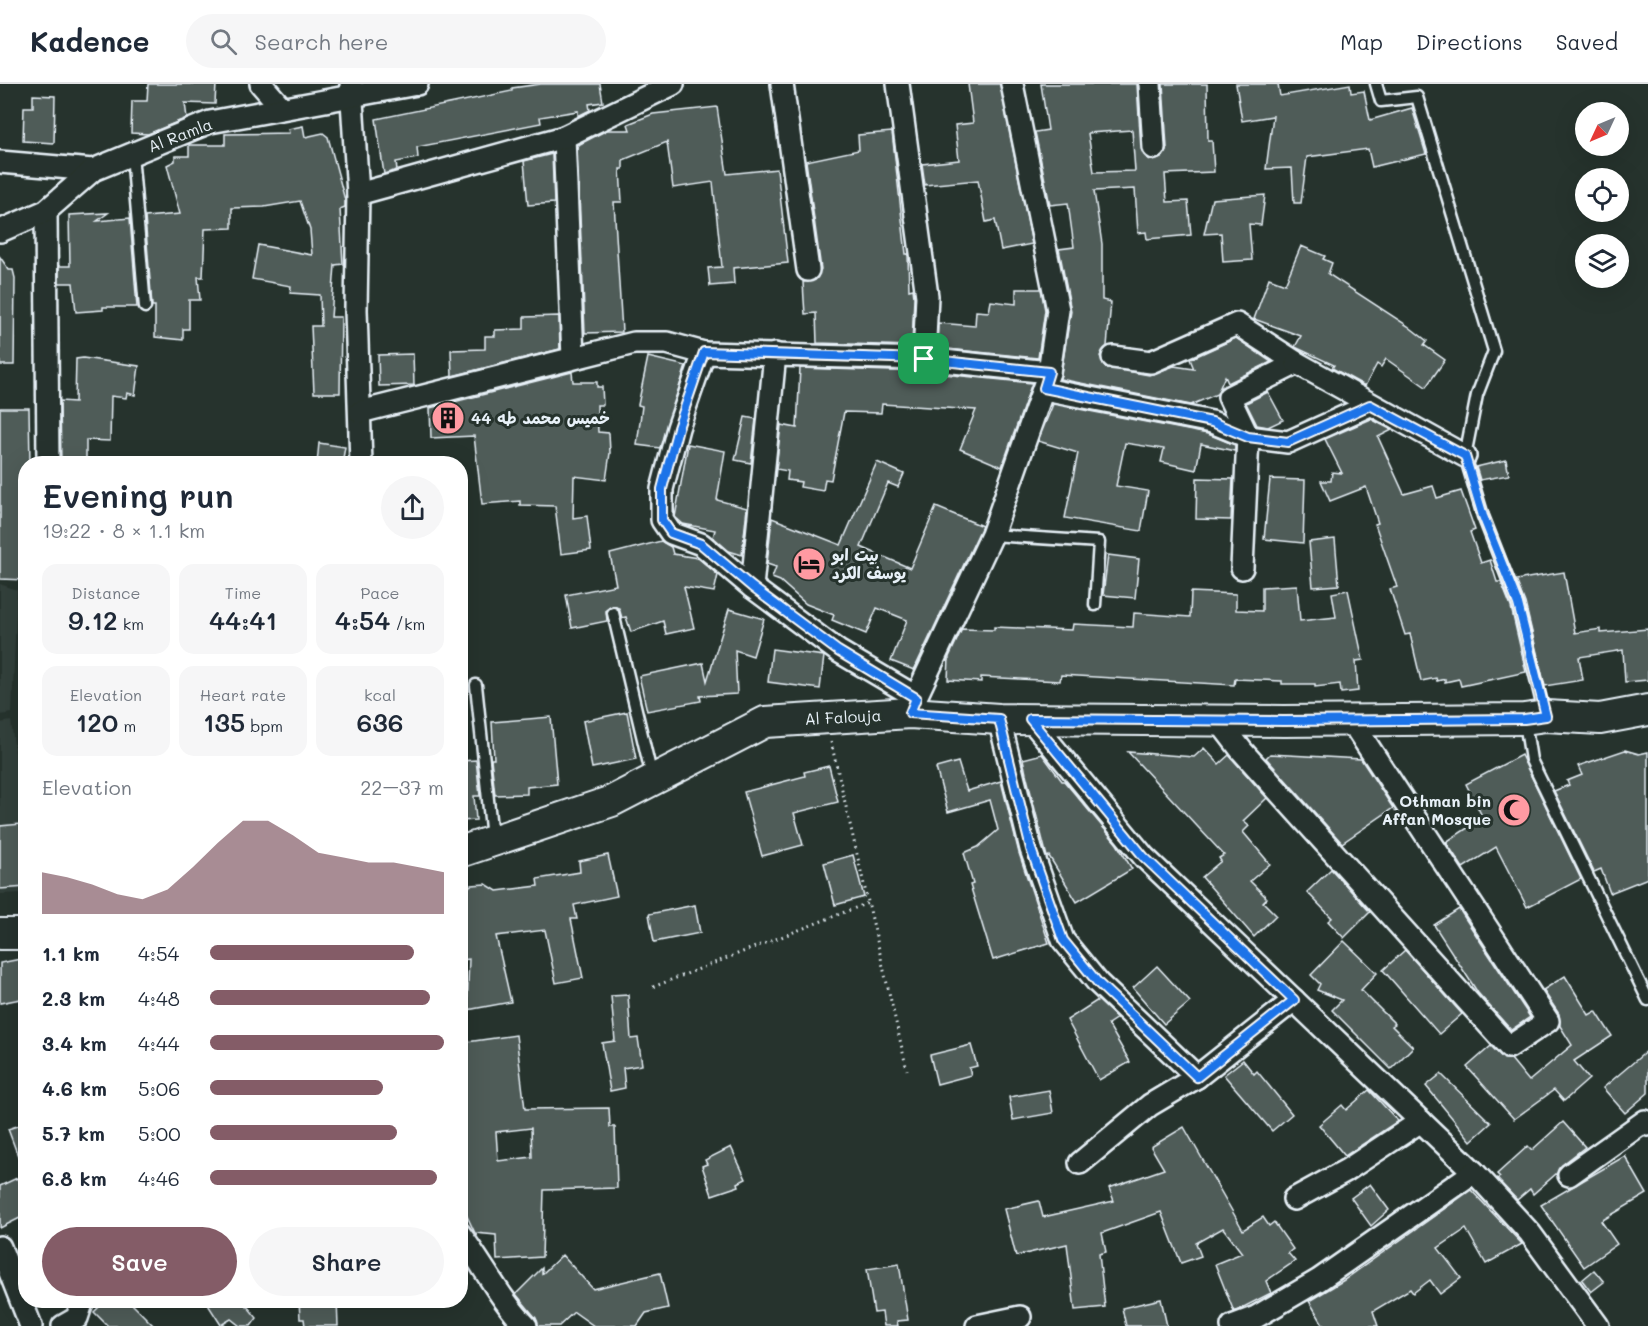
<!DOCTYPE html>
<html lang="en">
<head>
<meta charset="utf-8">
<style>
  :root { --surface:#fff; --page:#f6f6f7; --text:#1f2937; --muted:#747a83; --line:#e0e1e3; --accent:#845c67 }
  body { margin:0; font-family:Mali,"Playpen Sans Arabic",sans-serif; background:var(--page); color:var(--text); height:100vh; display:flex; flex-direction:column; font-size:22px; white-space:nowrap }
  * { box-sizing:border-box; margin:0 }
  p { font-size:20px; color:var(--muted) }
  .icon { flex:none; width:33px; height:33px; fill:none; stroke:currentColor; stroke-width:2; stroke-linecap:round; stroke-linejoin:round }
  .map { position:relative; flex:1; overflow:hidden }
  .sheet { position:absolute; left:18px; top:372px; width:450px; height:852px; display:flex; flex-direction:column; background:var(--surface); border-radius:24px; box-shadow:0 6px 24px #0002 }
  .sheet>* { flex:none }
  .needle { width:39px; rotate:226deg }
  .tools { position:absolute; left:1575px; top:18px; display:grid; gap:12px }
  .tools a { display:grid; place-items:center; width:54px; height:54px; border-radius:50%; background:var(--surface); box-shadow:0 6px 24px #0002; font-size:30px }
  .pin { position:absolute; display:grid; place-items:center; width:51px; height:51px; color:#fff; margin:-26px; border-radius:12px; box-shadow:0 3px 9px #0006 }
  .round { display:grid; place-items:center; flex:none; width:63px; height:63px; border-radius:32px; background:var(--page) }
  .head { display:flex; align-items:center; justify-content:space-between; height:102px; padding:0 24px }
  h1 { font-size:33px; font-weight:600; line-height:45px }
  .stats { display:grid; grid-template-columns:repeat(3,1fr); gap:9px; height:102px; padding:6px 24px }
  .stats div { display:grid; align-content:center; border-radius:15px; background:var(--page); text-align:center }
  .stats b { font-size:26px; font-weight:600 }
  .stats small { font-size:16px; font-weight:400 }
  .stats p { font-size:16px }
  .chart { height:168px; padding:12px 24px }
  .chart p { display:flex; justify-content:space-between }
  .chart svg { width:100%; height:108px; margin-top:6px; fill:var(--accent); opacity:.7 }
  .cta { display:flex; gap:12px; margin-top:auto; padding:12px 24px }
  .cta a { flex:1; height:69px; border-radius:36px; background:var(--accent); color:#fff; font-size:24px; font-weight:600; line-height:69px; text-align:center }
  .cta a+a { background:var(--page); color:var(--text) }
  ul { padding:0 24px; list-style:none; font-size:20px }
  li { display:grid; grid-template-columns:96px 72px 1fr; align-items:center; height:45px }
  li i { height:15px; border-radius:8px; background:var(--accent) }
  header { display:flex; align-items:center; gap:36px; box-sizing:border-box; height:84px; padding:0 30px; background:var(--surface); border-bottom:2px solid var(--line) }
  header strong { font-size:28px }
  nav { display:flex; gap:33px; margin-inline-start:auto; font-size:21px }
  .search { width:420px; height:54px; background:var(--page); display:flex; align-items:center; gap:15px; box-sizing:border-box; padding:0 21px; border-radius:33px; color:var(--muted); font-size:22px }
  .map>svg:first-child { display:block }
  .built { fill:#333f3a }
  .building { fill:#505c59; stroke:#e8f1f8; stroke-width:1.5; fill-rule:evenodd }
  .lines { fill:none; stroke-linecap:round; stroke-linejoin:round }
  .service-casing { stroke:#e8f1f8; stroke-width:15 }
  .minor-casing { stroke:#e8f1f8; stroke-width:26 }
  .secondary-casing { stroke:#e8f1f8; stroke-width:34 }
  .path { stroke:#e8f1f8; stroke-width:3; stroke-dasharray:1.5 4.5; stroke-linecap:butt }
  .service { stroke:#26332d; stroke-width:10 }
  .minor { stroke:#26332d; stroke-width:21 }
  .secondary { stroke:#26332d; stroke-width:30 }
  .route-casing { stroke:#fff; stroke-width:12 }
  .route { stroke:#1a73e8; stroke-width:8 }
  .labels { text-anchor:middle; stroke-width:6; stroke-linejoin:round; paint-order:stroke }
  .street-label { font-size:16px; fill:#e8f1f8; stroke:#26332d }
  .poi-label { font-size:16px; font-weight:bold; fill:#e8f1f8; stroke:#26332d; text-anchor:start }
</style>
</head>
<body>
<header>
<strong>Kadence</strong>
<div class="search"><svg class="icon" aria-label="search" viewBox="0 0 24 24"><circle cx="10" cy="10" r="6"/><path d="M15 15l6 6"/></svg>Search here</div>
<nav><a>Map</a><a>Directions</a><a>Saved</a></nav>
</header>
<div class="map">
<svg width="1648" height="1242" viewBox="0 0 1648 1242">
  <rect width="100%" height="100%" fill="#26332d"/>
  <filter id="ink" filterUnits="userSpaceOnUse"><feTurbulence type="fractalNoise" baseFrequency=".0167" numOctaves="2"/><feDisplacementMap in="SourceGraphic" scale="12" xChannelSelector="R" yChannelSelector="G"/><feConvolveMatrix kernelMatrix="1 2 1 2 8 2 1 2 1" color-interpolation-filters="sRGB"/></filter>
  <g filter="url(#ink)">
    <g class="built">
      <path d="M0,500L17,506L12,629L0,631Z"/>
      <path d="M11,637L25,745V809L0,810V639Z"/>
    </g>
    <g class="building">
      <path d="M148,0H216L215,20L185,19L187,34L148,50L131,49L132,17H147Z"/>
      <path d="M541,0H600L603,18L589,20L590,26L578,32V27L540,33L541,39L417,63L418,74L396,78L397,86L384,90L376,35L512,7V4Z"/>
      <path d="M968,0H1000L1032,160L1001,166L995,136L986,138L978,96L925,101L922,80L959,76L955,41L973,39Z"/>
      <path d="M1041,0H1137L1141,65L1144,71L1154,77L1161,74L1167,64L1163,0H1207L1208,57H1212L1214,88L1165,90L1167,118L1188,117L1191,151L1147,155L1146,148L1138,149L1135,105L1094,107L1102,160V216L1111,218L1107,262L1100,272L1105,283L1149,291L1174,282L1194,285L1190,275L1236,254L1271,278L1228,299L1225,292L1217,310L1191,321L1060,295L1071,227L1059,165L1074,163L1068,119L1050,121L1035,48L1048,46ZM1132,46L1135,87L1094,88L1088,49Z"/>
      <path d="M1236,0H1278L1280,12L1350,0L1351,9L1364,7L1370,36L1412,24L1426,70L1372,83L1368,65L1307,73L1301,119H1294L1292,84L1266,85L1273,32L1242,37Z"/>
      <path d="M33,11L55,12L54,59L23,57L24,23H33Z"/>
      <path d="M717,23L727,90L777,85L788,179L733,184L734,200L710,202L708,184L722,183L713,98L673,104L667,58L623,76V85H620L622,118H614L622,248L585,249L577,63L580,60L607,46H630L628,40L653,30Z"/>
      <path d="M303,42L305,53L323,49L328,53L345,116V123L340,125L343,180L335,181L331,233H341L340,309H314L311,242H321L320,211L290,209L291,202L252,195L258,161L312,171L310,146L300,117L264,123L232,124V144L205,145L203,193H198L200,216H189V245H183V256L155,253V222H152L145,133L180,130L167,81L175,77V72H189V61H225V50L289,49L288,45Z"/>
      <path d="M892,48L906,170H908L909,206L913,205L914,213L912,262L817,259L816,229L805,230L804,216L803,198L815,196L821,185L806,77L859,66L858,51Z"/>
      <path d="M552,70L554,119L528,121L524,77Z"/>
      <path d="M1265,111L1261,141L1249,140L1252,176L1223,178L1221,149L1204,150L1212,115Z"/>
      <path d="M108,129L97,137L130,134L137,223H103V226L76,228L73,199H59V182H70L69,131Z"/>
      <path d="M1301,162L1325,172L1323,175L1332,179L1328,190L1408,242L1427,257L1424,261L1445,276L1426,303L1386,275L1381,283L1377,280L1365,302L1332,284L1334,281L1295,263L1301,252L1254,235L1269,194L1285,200Z"/>
      <path d="M0,173L9,186H13L15,194L14,281H0Z"/>
      <path d="M1016,205H1041L1045,226L1038,274L937,264L938,239L975,242L976,227L989,228L991,217L1016,220Z"/>
      <path d="M559,232L560,265L452,292L451,266L485,265V252H495V246L524,245V233Z"/>
      <path d="M413,270L414,301L379,302L378,271Z"/>
      <path d="M648,273L686,282L660,364L637,361L642,322L638,321Z"/>
      <path d="M83,274L139,282L135,311L127,309L126,314L111,312L110,357L86,356V380H61L60,317L75,318L76,275Z"/>
      <path d="M800,284L923,288L1032,299L1002,383L960,365L976,326L882,320L881,329L844,328L831,396L825,395L823,407L800,403L801,398L787,396L788,387L776,385L781,341L797,344Z"/>
      <path d="M572,288L573,298H597V303H602L603,321H597L598,348L609,349L610,369L606,396L574,392L573,434L587,432L591,466L561,470L555,422L520,421V417L482,420L474,352L431,354L430,324Z"/>
      <path d="M1268,308L1283,336L1268,343L1257,341L1246,319Z"/>
      <path d="M1053,320L1208,350L1235,361V367L1201,360L1196,386L1161,378L1164,365L1125,359L1116,402L1148,407L1141,447L1065,434L1078,369L1038,357Z"/>
      <path d="M0,324H29L30,380H26V496L0,495Z"/>
      <path d="M745,333L756,335L751,379L735,376Z"/>
      <path d="M1371,335L1392,346L1378,353L1404,410L1433,402L1437,414L1461,407L1475,446L1470,448L1481,479L1490,476L1497,498H1501L1511,523L1526,588L1461,602L1459,595L1445,598V595L1437,597L1436,594L1421,597L1410,550L1405,551L1390,505L1397,503L1375,440L1378,439L1366,403L1330,417L1321,397H1331L1332,388L1342,389L1325,355Z"/>
      <path d="M319,359L345,363L342,380H317Z"/>
      <path d="M688,360L725,367L717,416L747,424L742,471L729,467L713,453L715,446L683,440L675,433Z"/>
      <path d="M1506,376L1509,391L1480,396L1476,383Z"/>
      <path d="M877,378L904,390L898,403L888,399L861,463L910,484L936,423L982,442L914,586L891,577L907,536L877,524L866,550L832,536L834,531L806,520L780,497L772,494L776,483L767,480L772,434L841,461Z"/>
      <path d="M1197,394L1233,395L1231,436L1196,435Z"/>
      <path d="M1270,395L1305,396L1303,459L1264,455Z"/>
      <path d="M1335,455L1339,501L1313,503L1309,458Z"/>
      <path d="M661,457L671,463L673,470L698,474L718,491L714,508L684,503L694,544L666,550L663,537L631,548L626,533L622,534L619,524L612,522L606,526L607,537L572,544L566,511L616,501L610,470Z"/>
      <path d="M1108,471L1139,475L1135,514L1103,511Z"/>
      <path d="M1564,488L1575,549L1601,545V549L1648,545V596L1625,598L1623,566L1579,573L1583,596L1545,602L1525,519L1516,496Z"/>
      <path d="M1297,501L1300,537L1336,533L1332,509L1348,506L1363,576L1356,577L1358,607L1341,609L1340,600L1315,603V600H1282V597L1235,595L1234,601L1061,591L1060,597L981,593V598L948,596L949,573L962,545L994,546V543L1072,546L1073,540L1133,543L1134,529L1190,533L1191,508L1236,510V526L1262,527V503Z"/>
      <path d="M729,525L764,535L753,572L735,566L737,610L700,612L701,617L647,627L639,592L703,579L707,597Z"/>
      <path d="M772,565L824,572L820,605L768,598Z"/>
      <path d="M627,628L636,675L592,684L583,637Z"/>
      <path d="M551,633L557,700L527,703V710L495,711L491,675H494L492,638Z"/>
      <path d="M1204,664L1219,680L1229,671L1267,714L1243,737L1249,742L1243,748L1270,780L1250,797L1267,814L1263,818L1276,831L1254,853L1202,793L1221,777L1219,774L1224,771L1128,668L1194,673Z"/>
      <path d="M1625,666L1639,670L1648,668V794L1610,809L1601,785L1594,788L1554,707L1569,701L1567,697L1582,691L1578,682Z"/>
      <path d="M1042,670L1062,697H1064L1117,760L1132,785L1077,818L1049,772L1047,773L1026,690L1023,675Z"/>
      <path d="M1270,670L1361,675L1393,724L1342,759L1266,674Z"/>
      <path d="M1521,671L1581,795L1527,823L1496,763L1463,784L1446,758L1483,734L1466,700Z"/>
      <path d="M476,676L480,712H474L476,736L460,737V677Z"/>
      <path d="M958,678L967,707L1001,697L1019,769L1049,859L993,876L970,801L973,800L964,769L978,763L998,746L990,716L948,728L936,684Z"/>
      <path d="M829,682L838,718L794,729L803,761L762,772L744,708L805,692L804,688Z"/>
      <path d="M21,740L26,803L0,805V742Z"/>
      <path d="M608,771L617,812L574,821L577,835H571L583,894L556,899L545,846L496,852L511,918L467,926L469,875L462,876L463,825L460,824V813L463,808L471,801L486,800L497,807L538,802L537,795L580,788L579,777Z"/>
      <path d="M853,771L864,813L835,821L824,779Z"/>
      <path d="M1331,785L1370,828L1344,854L1328,837L1332,834L1307,808Z"/>
      <path d="M695,821L700,849L654,858L649,830Z"/>
      <path d="M1459,825L1530,933L1511,946L1478,909L1434,841Z"/>
      <path d="M1344,857L1377,889L1361,906L1395,940L1392,942L1413,963L1391,985L1332,926L1342,916L1317,906L1320,900L1311,891Z"/>
      <path d="M1405,866L1462,930L1439,950L1383,886Z"/>
      <path d="M21,875L26,914L0,919V879Z"/>
      <path d="M1157,882L1190,918L1164,940L1133,904Z"/>
      <path d="M1565,892L1589,931L1596,927L1612,952L1574,977L1589,995L1564,1017L1554,1006L1514,1035L1467,983L1491,962L1504,975H1511L1529,997L1572,961L1560,942L1559,930L1543,906Z"/>
      <path d="M628,911L631,955L638,954L642,981L623,984L625,1004L610,1007L602,959L615,957L611,912Z"/>
      <path d="M1098,916L1117,934L1108,940L1130,978L1099,996L1067,936Z"/>
      <path d="M516,951L525,1025L609,1024L610,1043H615L617,1104L544,1106L542,1173L497,1176L496,1151L475,1149L464,1126L461,1088L460,959ZM531,1044L532,1073L498,1077L496,1048Z"/>
      <path d="M971,961L977,982L969,984L971,991L937,1000L930,971Z"/>
      <path d="M1648,966V1009L1625,1029L1603,1004Z"/>
      <path d="M1243,976L1254,990L1257,987L1292,1030L1272,1047L1224,991Z"/>
      <path d="M1441,990L1491,1039L1471,1057L1426,1002Z"/>
      <path d="M1049,1006L1053,1029L1013,1036L1009,1013Z"/>
      <path d="M1369,1006L1398,1037L1345,1072L1319,1041L1342,1021L1346,1026Z"/>
      <path d="M1563,1038L1585,1063L1562,1081L1557,1089L1533,1110L1530,1105L1517,1116L1497,1095L1500,1093L1497,1090L1528,1062L1532,1066Z"/>
      <path d="M26,1039V1088H24L8,1045Z"/>
      <path d="M1184,1043L1243,1146L1263,1133L1269,1142L1274,1138L1293,1165L1288,1169L1295,1177L1266,1197L1271,1209L1234,1228L1215,1180L1242,1169L1223,1144L1196,1159L1201,1172L1181,1179L1161,1128L1102,1149L1106,1168L1099,1170L1105,1223L1075,1226L1067,1160L1016,1172L1004,1125L1039,1117L1043,1133L1114,1117L1109,1104L1164,1085L1151,1063Z"/>
      <path d="M731,1063L746,1095L738,1099L739,1102L712,1111L702,1082L707,1080L705,1076Z"/>
      <path d="M1625,1072L1647,1110L1601,1137L1617,1160L1584,1183L1541,1121Z"/>
      <path d="M17,1094L26,1110V1131L0,1144V1102Z"/>
      <path d="M1370,1100L1389,1126L1371,1142L1351,1114Z"/>
      <path d="M1471,1106L1522,1160L1486,1180L1466,1145L1438,1164L1461,1194L1440,1210L1430,1196L1413,1209L1410,1205L1373,1227L1378,1242H1324L1309,1217L1344,1196Z"/>
      <path d="M562,1171L593,1205L660,1189L668,1224L646,1229L637,1242H594L574,1228L559,1242H538L536,1234L516,1210L542,1184V1190Z"/>
      <path d="M899,1180L908,1236L897,1237L898,1242H884L882,1228L874,1229L867,1185Z"/>
      <path d="M1594,1186L1604,1198L1591,1208L1582,1196Z"/>
      <path d="M1161,1215L1167,1242H1126L1122,1224Z"/>
      <path d="M106,1216H128L154,1242H108L94,1228Z"/>
      <path d="M205,1216H242L257,1234L251,1242H240L231,1235L221,1241Z"/>
      <path d="M299,1216H337L338,1242H305L304,1235H300Z"/>
    </g>
    <g class="lines">
      <g class="service-casing">
        <g id="service">
          <path d="M1376,0L1381,17L1417,13L1494,267L1477,311L1465,372L1483,432L1518,521L1545,632"/>
          <path d="M132,70L145,223"/>
          <path d="M992,451L1099,458L1095,521"/>
          <path d="M613,529L652,693"/>
          <path d="M476,601L492,754"/>
          <path d="M1525,638L1531,676L1648,916"/>
        </g>
      </g>
      <g class="minor-casing">
        <g id="minor">
          <path d="M261,0L282,24"/>
          <path d="M782,0L808,186"/>
          <path d="M1012,0L1058,226L1049,288"/>
          <path d="M1150,0L1154,64"/>
          <path d="M351,1L358,110L356,226L361,380"/>
          <path d="M564,53L573,274"/>
          <path d="M0,78L93,86"/>
          <path d="M358,110L564,53L673,0"/>
          <path d="M46,127L48,380"/>
          <path d="M0,147L46,127L93,86L210,38L417,0"/>
          <path d="M704,269L924,275L927,212L898,0"/>
          <path d="M1113,273L1151,278L1237,240L1297,279L1229,313L1248,353L1242,484"/>
          <path d="M1297,279L1465,372"/>
          <path d="M1044,305L1212,338L1248,353L1288,358L1370,321"/>
          <path d="M360,328L634,259H667L704,269L678,344L662,405V436L671,449L701,460L752,503L838,567L916,613L910,629"/>
          <path d="M752,503L775,270"/>
          <path d="M916,613L992,451L1049,288L924,275"/>
          <path d="M999,635L1031,765L1063,856L1098,899L1197,993"/>
          <path d="M1030,635L1144,773L1474,1088L1530,1149L1598,1242"/>
          <path d="M1219,637L1242,667L1509,963L1548,937L1350,635"/>
          <path d="M1080,1079L1150,1021L1197,993L1294,916"/>
          <path d="M1569,1091L1645,1037L1648,1041"/>
          <path d="M1294,1115L1347,1086L1421,1037"/>
          <path d="M460,1150C482,1179 501,1217 526,1242"/>
          <path d="M0,1163L31,1242"/>
          <path d="M63,1242L77,1234L83,1216"/>
          <path d="M977,1242L1020,1233"/>
          <path d="M1232,1242L1256,1233L1319,1196L1474,1088"/>
        </g>
      </g>
      <g class="secondary-casing">
        <g id="secondary">
          <path d="M460,768L612,717L765,638L910,629L999,635L1284,637L1524,635L1546,632L1600,635L1648,626"/>
          <path d="M0,850H26"/>
        </g>
      </g>
      <g class="path">
        <path d="M831,658L907,986"/>
        <path d="M653,903L868,819"/>
      </g>
      <use href="#service" class="service"/>
      <use href="#minor" class="minor"/>
      <use href="#secondary" class="secondary"/>
    </g>
  </g>
  <g class="lines" filter="url(#ink)">
    <g class="route-casing">
      <path id="route" d="M704,268L924,275L1049,288L1044,304L1212,338L1248,353L1288,358L1370,321L1465,372L1483,432L1518,520L1546,632L1524,635L1284,637L1030,635L1144,773L1294,916L1197,993L1098,899L1063,856L1031,765L999,635L910,629L916,614L838,567L752,503L701,460L671,449L662,436V405L678,344Z"/>
    </g>
    <use href="#route" class="route"/>
  </g>
  <defs>
    <g id="building-disc" transform="scale(1.725)"><circle r="9.5" fill="#ff9aa2" stroke="#26332d"/><path d="M-4-6H4V6H1V3H-1V6H-4ZM-2.5-4.3h1.7v1.8h-1.7ZM.8-4.3h1.7v1.8H.8ZM-2.5-1h1.7V.8h-1.7ZM.8-1h1.7V.8H.8Z" fill="#111"/></g>
    <g id="hotel-disc" transform="scale(1.725)"><circle r="9.5" fill="#ff9aa2" stroke="#26332d"/><path d="M-6-4.5h1.5V1H6V5H4.5V3h-9V5H-6ZM-4 0a1.8 1.8 0 1 1 3.6 0ZM.5 0V-2.5h3Q6-2.5 6 0Z" fill="#111"/></g>
    <g id="mosque-disc" transform="scale(1.725)"><circle r="9.5" fill="#ff9aa2" stroke="#26332d"/><path d="M3.5-4.9A6 6 0 1 0 3.5 4.9A5 5 0 1 1 3.5-4.9Z" fill="#111"/></g>
  </defs>
  <g fill-rule="evenodd">
    <use href="#building-disc" x="448" y="334"/>
    <use href="#hotel-disc" x="809" y="480"/>
    <use href="#mosque-disc" x="1514" y="726"/>
  </g>
  <g class="labels">
    <g class="street-label">
      <text transform="translate(180 51) rotate(-21)" y="6">Al Ramla</text>
      <text transform="translate(843 633) rotate(-3)" y="6">Al Falouja</text>
    </g>
    <g class="poi-label">
      <text x="471" y="340">خميس محمد طه 44</text>
      <text x="832" y="477">بيت ابو<tspan x="832" dy="18">يوسف الكرد</tspan></text>
      <text x="1491" y="723" text-anchor="end">Othman bin<tspan x="1491" dy="18">Affan Mosque</tspan></text>
    </g>
  </g>
</svg>
<div class="tools">
<a><svg class="needle" viewBox="-14 -14 28 28"><path d="M0-13l5 13h-10z" fill="#e53935"/><path d="M0 13l5-13h-10z" fill="#747a83"/></svg></a>
<a><svg class="icon" aria-label="locate" viewBox="0 0 24 24"><circle cx="12" cy="12" r="6"/><path d="M12 2v4M12 18v4M2 12h4M18 12h4"/></svg></a>
<a><svg class="icon" aria-label="layers" viewBox="0 0 24 24"><path d="M12 4l9 5-9 5-9-5zM3 14l9 5 9-5"/></svg></a>
</div>
<div class="pin" style="left:924px;top:275px;background:#1e9e55"><svg class="icon" aria-label="arrive" viewBox="0 0 24 24"><path d="M6 21V4h12l-3 4 3 4H6"/></svg></div>
<section class="sheet">
<div class="head"><div><h1>Evening run</h1><p>19:22 · 8 × 1.1 km</p></div><a class="round"><svg class="icon" aria-label="share" viewBox="0 0 24 24"><path d="M12 15V3M7 8l5-5 5 5M5 13v7h14v-7"/></svg></a></div>
<div class="stats">
<div><p>Distance</p><b>9.12<small> km</small></b></div>
<div><p>Time</p><b>44:41</b></div>
<div><p>Pace</p><b>4:54<small> /km</small></b></div>
</div>
<div class="stats">
<div><p>Elevation</p><b>120<small> m</small></b></div>
<div><p>Heart rate</p><b>135<small> bpm</small></b></div>
<div><p>kcal</p><b>636</b></div>
</div>
<div class="chart"><p><span>Elevation</span>22–37 m</p>
<svg viewBox="0 0 160 44" preserveAspectRatio="none"><path d="M0 44V27L10 29L20 32L30 36L40 38L50 34L60 25L70 15L80 6L90 6L100 12L110 19L120 21L130 23L140 23L150 25L160 27V44z"/></svg>
</div>
<ul>
<li><b>1.1 km</b>4:54<i style="width:87%"></i></li>
<li><b>2.3 km</b>4:48<i style="width:94%"></i></li>
<li><b>3.4 km</b>4:44<i style="width:100%"></i></li>
<li><b>4.6 km</b>5:06<i style="width:74%"></i></li>
<li><b>5.7 km</b>5:00<i style="width:80%"></i></li>
<li><b>6.8 km</b>4:46<i style="width:97%"></i></li>
</ul>
<div class="cta"><a>Save</a><a>Share</a></div>
</section>
</div>
</body>
</html>
